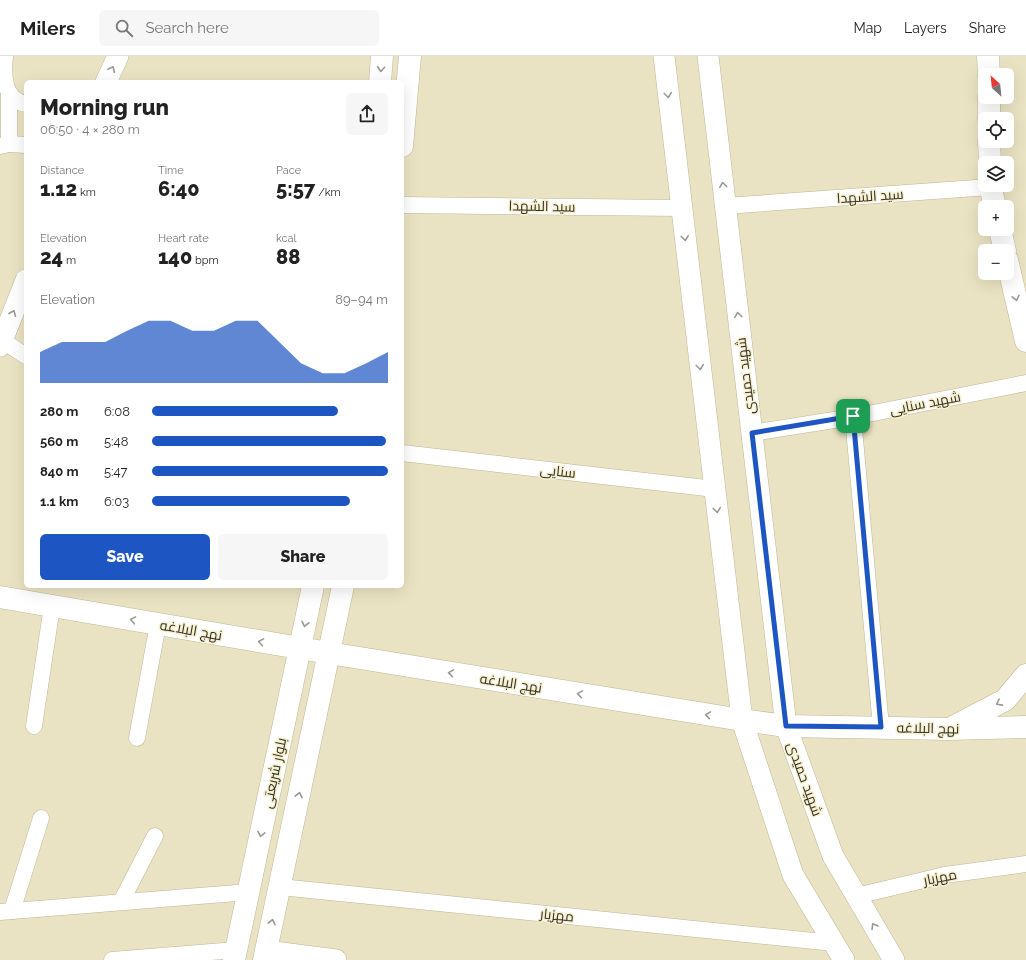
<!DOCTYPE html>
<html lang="en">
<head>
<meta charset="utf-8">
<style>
  :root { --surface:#fff; --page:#f6f6f6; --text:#222; --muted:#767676; --line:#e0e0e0; --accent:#1d55c2 }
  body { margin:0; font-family:Raleway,Cairo,sans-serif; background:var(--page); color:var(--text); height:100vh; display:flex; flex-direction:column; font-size:15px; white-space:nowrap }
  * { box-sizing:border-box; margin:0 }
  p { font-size:13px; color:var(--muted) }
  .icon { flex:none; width:22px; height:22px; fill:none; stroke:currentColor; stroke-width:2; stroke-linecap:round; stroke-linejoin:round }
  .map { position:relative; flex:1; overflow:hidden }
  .panel { position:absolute; left:24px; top:24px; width:380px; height:508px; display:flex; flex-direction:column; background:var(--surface); border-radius:6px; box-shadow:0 4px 16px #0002 }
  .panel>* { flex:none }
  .needle { width:26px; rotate:333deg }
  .fabs { position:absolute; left:978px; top:12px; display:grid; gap:8px }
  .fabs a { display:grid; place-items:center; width:36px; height:36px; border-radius:6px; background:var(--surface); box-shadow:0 4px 16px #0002; font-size:20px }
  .pin { position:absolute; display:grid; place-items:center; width:34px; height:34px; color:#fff; margin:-17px; border-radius:8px; box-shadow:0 2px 6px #0006 }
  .round { display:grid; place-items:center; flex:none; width:42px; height:42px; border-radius:6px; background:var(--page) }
  .headline { display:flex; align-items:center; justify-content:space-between; height:68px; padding:0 16px }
  h1 { font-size:22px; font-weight:800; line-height:30px }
  .figures { display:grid; grid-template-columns:repeat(3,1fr); gap:6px; height:68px; padding:4px 16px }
  .figures div { display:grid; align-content:center }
  .figures b { font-size:20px; font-weight:800 }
  .figures small { font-size:11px; font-weight:400 }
  .figures p { font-size:11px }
  .chart { height:112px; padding:8px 16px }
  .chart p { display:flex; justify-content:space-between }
  .chart svg { width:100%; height:72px; margin-top:4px; fill:var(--accent); opacity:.7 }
  .cta { display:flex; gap:8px; margin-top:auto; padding:8px 16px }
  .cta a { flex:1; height:46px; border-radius:6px; background:var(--accent); color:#fff; font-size:16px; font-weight:800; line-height:46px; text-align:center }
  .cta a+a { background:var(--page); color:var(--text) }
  ul { padding:0 16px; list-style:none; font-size:13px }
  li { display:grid; grid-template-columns:64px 48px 1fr; align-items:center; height:30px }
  li i { height:10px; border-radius:5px; background:var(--accent) }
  header { display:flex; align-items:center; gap:24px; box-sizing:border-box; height:56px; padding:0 20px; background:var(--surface); border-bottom:1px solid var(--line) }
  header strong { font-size:19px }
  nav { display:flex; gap:22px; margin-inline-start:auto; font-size:14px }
  .search { width:280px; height:36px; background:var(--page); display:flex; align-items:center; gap:10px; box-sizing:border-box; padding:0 14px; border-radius:6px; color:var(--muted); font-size:15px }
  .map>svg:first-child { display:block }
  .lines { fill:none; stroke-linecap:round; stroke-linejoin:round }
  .minor-casing { stroke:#bdb697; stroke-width:17 }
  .tertiary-casing { stroke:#bdb697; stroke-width:22 }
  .secondary-casing { stroke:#bdb697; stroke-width:23 }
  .minor { stroke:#fff; stroke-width:16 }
  .tertiary { stroke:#fff; stroke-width:21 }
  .secondary { stroke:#fff; stroke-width:22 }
  .oneway { stroke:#999892 }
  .route-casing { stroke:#fff; stroke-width:8 }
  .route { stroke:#1d55c2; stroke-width:5 }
  .labels { text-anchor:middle; stroke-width:3; stroke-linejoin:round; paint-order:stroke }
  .street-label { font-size:14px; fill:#333024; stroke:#f7f0d0 }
</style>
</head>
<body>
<header>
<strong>Milers</strong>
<div class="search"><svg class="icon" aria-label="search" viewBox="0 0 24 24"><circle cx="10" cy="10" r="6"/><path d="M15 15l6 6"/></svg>Search here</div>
<nav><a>Map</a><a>Layers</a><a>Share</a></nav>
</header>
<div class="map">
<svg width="1026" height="904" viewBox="0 0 1026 904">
  <rect width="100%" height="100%" fill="#eae3c3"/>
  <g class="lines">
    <g class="minor-casing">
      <g id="minor">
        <path d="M5,0C3,19 3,44 26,48"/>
        <path d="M9,88L26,89"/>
        <path d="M0,90L9,88V39"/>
        <path d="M402,149L681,152"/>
        <path d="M725,150L990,131"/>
        <path d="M0,283L26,300"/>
        <path d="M853,361L881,671"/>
        <path d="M752,377L853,361L1026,327"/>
        <path d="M402,397L715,433"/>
        <path d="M34,670L52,550"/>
        <path d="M137,682L158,568"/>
        <path d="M280,831L834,887"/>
        <path d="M856,840L945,819L1026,808"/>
        <path d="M121,846L155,780"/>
        <path d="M12,855L41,762"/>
        <path d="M0,856L249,836"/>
        <path d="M112,904L236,894"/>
      </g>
    </g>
    <g class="tertiary-casing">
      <g id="tertiary">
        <path d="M664,0L742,664L793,819L844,904"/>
        <path d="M708,0L786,670L833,800L894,904"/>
        <path d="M106,26L118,0"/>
        <path d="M0,290L26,224"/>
        <path d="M266,895L336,904"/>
      </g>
    </g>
    <g class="secondary-casing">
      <g id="secondary">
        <path d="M988,0L989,19"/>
        <path d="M380,26L382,0"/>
        <path d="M989,41V63"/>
        <path d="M989,85L990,107"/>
        <path d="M402,90L410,0"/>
        <path d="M990,129L995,151"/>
        <path d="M1000,173L1005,195"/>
        <path d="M1007,204L1026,285"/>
        <path d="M0,541L329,597L742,664L786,670L948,673L1026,671"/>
        <path d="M953,671L1005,644L1026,619"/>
        <path d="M234,904L313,530"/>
        <path d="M264,904L343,530"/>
      </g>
    </g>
    <use href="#minor" class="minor"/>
    <use href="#tertiary" class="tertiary"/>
    <use href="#secondary" class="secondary"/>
  </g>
  <defs><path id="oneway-chevron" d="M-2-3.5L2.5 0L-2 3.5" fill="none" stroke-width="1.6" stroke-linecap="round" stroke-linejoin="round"/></defs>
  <g class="oneway">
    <use href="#oneway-chevron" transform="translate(112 13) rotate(-65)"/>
    <use href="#oneway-chevron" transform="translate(381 13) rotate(95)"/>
    <use href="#oneway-chevron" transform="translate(668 39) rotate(83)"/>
    <use href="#oneway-chevron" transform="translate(723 129) rotate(-97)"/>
    <use href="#oneway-chevron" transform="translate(685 182) rotate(83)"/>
    <use href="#oneway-chevron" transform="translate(1016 242) rotate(77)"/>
    <use href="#oneway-chevron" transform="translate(13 257) rotate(-68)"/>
    <use href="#oneway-chevron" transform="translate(738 259) rotate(-97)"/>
    <use href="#oneway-chevron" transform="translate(700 311) rotate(83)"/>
    <use href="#oneway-chevron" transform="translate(717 454) rotate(83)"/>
    <use href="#oneway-chevron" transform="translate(133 564) rotate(-170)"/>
    <use href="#oneway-chevron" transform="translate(305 568) rotate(102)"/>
    <use href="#oneway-chevron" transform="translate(261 586) rotate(-170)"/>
    <use href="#oneway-chevron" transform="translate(451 617) rotate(-171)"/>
    <use href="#oneway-chevron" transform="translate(580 638) rotate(-171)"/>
    <use href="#oneway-chevron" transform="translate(999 647) rotate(152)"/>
    <use href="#oneway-chevron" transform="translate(708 659) rotate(-171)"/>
    <use href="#oneway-chevron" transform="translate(299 739) rotate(-78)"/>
    <use href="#oneway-chevron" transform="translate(261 778) rotate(102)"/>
    <use href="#oneway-chevron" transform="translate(272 866) rotate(-78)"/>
    <use href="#oneway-chevron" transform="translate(874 870) rotate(-121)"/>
  </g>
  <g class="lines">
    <g class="route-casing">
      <path id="route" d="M853,360L881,671L786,670L752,377Z"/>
    </g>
    <use href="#route" class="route"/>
  </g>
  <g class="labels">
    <g class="street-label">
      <text transform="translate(870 140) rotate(-4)" y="5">سید الشهدا</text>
      <text transform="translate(542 150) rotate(1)" y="5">سید الشهدا</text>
      <text transform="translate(745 320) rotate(-97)" y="5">شهید حمیدی</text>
      <text transform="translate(925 347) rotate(-11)" y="5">شهید سنایی</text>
      <text transform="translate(558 415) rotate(6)" y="5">سنایی</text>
      <text transform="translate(191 574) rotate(10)" y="5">نهج البلاغه</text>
      <text transform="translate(511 627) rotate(9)" y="5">نهج البلاغه</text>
      <text transform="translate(928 672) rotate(1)" y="5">نهج البلاغه</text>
      <text transform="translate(274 717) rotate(-78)" y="5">بلوار شریعتی</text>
      <text transform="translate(805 723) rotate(70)" y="5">شهید حمیدی</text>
      <text transform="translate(940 821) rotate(-11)" y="5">مهزیار</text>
      <text transform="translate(557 859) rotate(6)" y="5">مهزیار</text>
    </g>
  </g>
</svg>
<div class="fabs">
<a><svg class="needle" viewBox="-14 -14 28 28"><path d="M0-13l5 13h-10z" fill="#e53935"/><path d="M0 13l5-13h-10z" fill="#767676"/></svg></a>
<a><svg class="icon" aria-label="locate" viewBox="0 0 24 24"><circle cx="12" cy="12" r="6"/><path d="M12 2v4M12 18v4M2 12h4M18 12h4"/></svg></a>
<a><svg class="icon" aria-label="layers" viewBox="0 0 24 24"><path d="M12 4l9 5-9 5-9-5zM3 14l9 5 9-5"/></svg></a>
<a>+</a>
<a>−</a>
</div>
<div class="pin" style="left:853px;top:360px;background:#1e9e55"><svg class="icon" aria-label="arrive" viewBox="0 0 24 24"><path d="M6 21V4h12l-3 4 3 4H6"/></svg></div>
<section class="panel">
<div class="headline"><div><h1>Morning run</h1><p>06:50 · 4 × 280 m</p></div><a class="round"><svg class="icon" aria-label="share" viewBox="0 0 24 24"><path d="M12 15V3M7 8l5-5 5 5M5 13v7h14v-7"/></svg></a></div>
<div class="figures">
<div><p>Distance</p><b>1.12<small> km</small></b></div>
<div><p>Time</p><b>6:40</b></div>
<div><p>Pace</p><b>5:57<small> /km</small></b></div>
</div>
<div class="figures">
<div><p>Elevation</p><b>24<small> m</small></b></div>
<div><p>Heart rate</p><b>140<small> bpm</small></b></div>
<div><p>kcal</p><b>88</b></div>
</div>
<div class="chart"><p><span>Elevation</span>89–94 m</p>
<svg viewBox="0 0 160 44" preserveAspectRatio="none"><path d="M0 44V25L10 19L20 19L30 19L40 12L50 6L60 6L70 12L80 12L90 6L100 6L110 19L120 32L130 38L140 38L150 32L160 25V44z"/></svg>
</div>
<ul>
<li><b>280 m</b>6:08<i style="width:79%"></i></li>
<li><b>560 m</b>5:48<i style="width:99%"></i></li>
<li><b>840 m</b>5:47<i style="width:100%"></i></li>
<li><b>1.1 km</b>6:03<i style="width:84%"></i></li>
</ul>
<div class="cta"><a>Save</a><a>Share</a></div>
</section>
</div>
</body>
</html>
